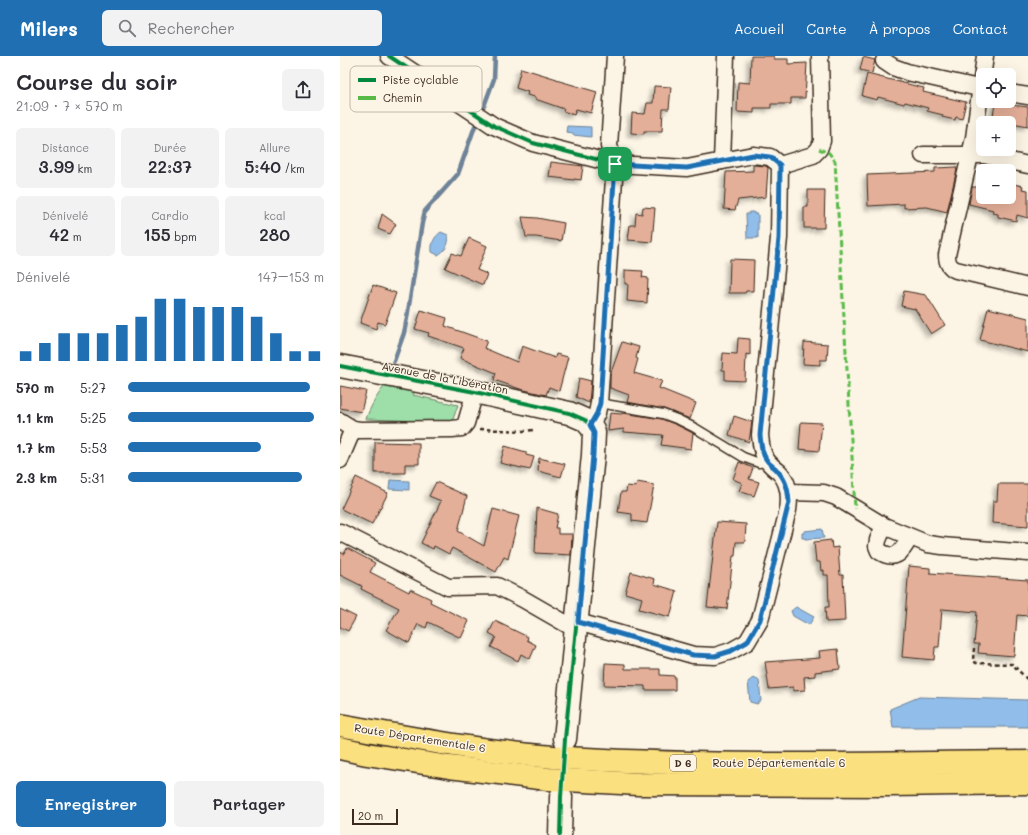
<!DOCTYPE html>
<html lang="fr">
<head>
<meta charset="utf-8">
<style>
  :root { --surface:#fff; --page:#f2f2f3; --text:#2b2b33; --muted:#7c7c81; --accent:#1f6fb2 }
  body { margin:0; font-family:Mali,sans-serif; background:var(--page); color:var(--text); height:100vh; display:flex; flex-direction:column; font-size:15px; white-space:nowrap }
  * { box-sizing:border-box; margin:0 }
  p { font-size:13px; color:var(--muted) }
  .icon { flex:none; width:22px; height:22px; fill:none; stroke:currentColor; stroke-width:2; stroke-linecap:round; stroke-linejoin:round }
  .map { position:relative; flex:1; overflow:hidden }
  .panel { display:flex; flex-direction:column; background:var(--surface); width:340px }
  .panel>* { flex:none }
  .controls { position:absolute; left:636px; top:12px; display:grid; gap:8px }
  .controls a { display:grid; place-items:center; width:40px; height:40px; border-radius:6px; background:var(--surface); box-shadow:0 4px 16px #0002; font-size:20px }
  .scale { position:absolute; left:12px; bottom:10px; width:46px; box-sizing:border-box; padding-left:4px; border:2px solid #3b2a1e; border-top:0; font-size:11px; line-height:14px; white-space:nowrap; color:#3b2a1e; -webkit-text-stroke:3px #fcf5e5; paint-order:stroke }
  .pin { position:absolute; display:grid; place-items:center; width:34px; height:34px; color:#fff; margin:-17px; border-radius:8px; box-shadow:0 2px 6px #0006 }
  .round { display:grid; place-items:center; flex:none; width:42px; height:42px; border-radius:6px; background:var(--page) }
  .headline { display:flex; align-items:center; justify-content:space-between; height:68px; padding:0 16px }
  h1 { font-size:22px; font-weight:600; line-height:30px }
  .stats { display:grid; grid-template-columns:repeat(3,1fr); gap:6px; height:68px; padding:4px 16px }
  .stats div { display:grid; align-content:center; border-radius:6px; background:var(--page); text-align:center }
  .stats b { font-size:17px; font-weight:600 }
  .stats small { font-size:11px; font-weight:400 }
  .stats p { font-size:11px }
  .chart { height:112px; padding:8px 16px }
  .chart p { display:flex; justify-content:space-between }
  .chart svg { width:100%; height:72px; margin-top:4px; stroke:var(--accent); stroke-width:6 }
  .cta { display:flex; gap:8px; margin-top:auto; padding:8px 16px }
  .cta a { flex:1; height:46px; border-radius:6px; background:var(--accent); color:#fff; font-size:16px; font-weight:600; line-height:46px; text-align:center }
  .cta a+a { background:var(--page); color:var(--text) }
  ul { padding:0 16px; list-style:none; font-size:13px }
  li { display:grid; grid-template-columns:64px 48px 1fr; align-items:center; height:30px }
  li i { height:10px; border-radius:5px; background:var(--accent) }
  header { display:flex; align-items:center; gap:24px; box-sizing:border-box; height:56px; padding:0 20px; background:var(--accent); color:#fff }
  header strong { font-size:19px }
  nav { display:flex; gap:22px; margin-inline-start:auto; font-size:14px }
  .search { width:280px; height:36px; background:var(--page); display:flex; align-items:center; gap:10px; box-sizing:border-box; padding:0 14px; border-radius:6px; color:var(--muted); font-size:15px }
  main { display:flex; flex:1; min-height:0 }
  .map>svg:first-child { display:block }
  .green { fill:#9ddea9; stroke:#6c8464 }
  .water { fill:#90bde9; stroke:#6e8298 }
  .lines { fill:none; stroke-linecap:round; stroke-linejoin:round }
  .stream { stroke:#6e8298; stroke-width:4.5 }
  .building { fill:#e4af99; stroke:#3b2a1e; filter:url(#shadow) }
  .lane-casing { stroke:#3b2a1e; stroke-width:11 }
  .street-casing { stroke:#3b2a1e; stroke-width:19 }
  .secondary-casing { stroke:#3b2a1e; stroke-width:25 }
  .highway-casing { stroke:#3b2a1e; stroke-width:25 }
  .path { stroke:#3b2a1e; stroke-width:2.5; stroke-dasharray:4 3; stroke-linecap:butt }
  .lane { stroke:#fcf5e5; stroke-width:8 }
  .street { stroke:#fcf5e5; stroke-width:16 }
  .secondary { stroke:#fcf5e5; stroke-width:22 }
  .highway { stroke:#fbe080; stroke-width:22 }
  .quiet { stroke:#58b947; stroke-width:3; stroke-dasharray:6 3; stroke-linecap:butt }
  .cycleway-casing { stroke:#fcf5e5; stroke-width:6 }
  .cycleway { stroke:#00873e; stroke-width:4 }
  .route-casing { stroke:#fff; stroke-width:8 }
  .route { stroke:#1f6fb2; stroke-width:5 }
  .labels { text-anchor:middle; stroke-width:3; stroke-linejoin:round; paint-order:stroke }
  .shield { fill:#fcf5e5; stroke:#75675a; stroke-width:1 }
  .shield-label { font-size:10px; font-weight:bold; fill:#3b2a1e }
  .street-label { font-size:11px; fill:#3b2a1e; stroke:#fcf5e5 }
  .key { fill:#fcf5e5; stroke:#c2b8a9; stroke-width:1 }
  .key-label { font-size:11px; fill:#3b2a1e }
</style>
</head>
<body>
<header>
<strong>Milers</strong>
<div class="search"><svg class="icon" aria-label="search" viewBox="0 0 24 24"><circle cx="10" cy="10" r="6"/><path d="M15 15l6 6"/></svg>Rechercher</div>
<nav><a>Accueil</a><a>Carte</a><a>À propos</a><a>Contact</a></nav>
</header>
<main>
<section class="panel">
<div class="headline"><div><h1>Course du soir</h1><p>21:09 · 7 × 570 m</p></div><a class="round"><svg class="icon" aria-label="share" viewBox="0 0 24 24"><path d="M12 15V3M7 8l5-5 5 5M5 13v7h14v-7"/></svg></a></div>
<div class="stats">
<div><p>Distance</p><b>3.99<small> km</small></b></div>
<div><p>Durée</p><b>22:37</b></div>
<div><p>Allure</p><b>5:40<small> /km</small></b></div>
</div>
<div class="stats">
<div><p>Dénivelé</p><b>42<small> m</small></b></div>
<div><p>Cardio</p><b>155<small> bpm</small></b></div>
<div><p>kcal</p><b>280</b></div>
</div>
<div class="chart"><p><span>Dénivelé</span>147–153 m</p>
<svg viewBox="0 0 160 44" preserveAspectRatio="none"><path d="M5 44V38M15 44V33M25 44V27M35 44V27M45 44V27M55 44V22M65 44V17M75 44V6M85 44V6M95 44V11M105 44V11M115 44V11M125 44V17M135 44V27M145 44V38M155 44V38"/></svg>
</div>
<ul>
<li><b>570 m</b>5:27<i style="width:93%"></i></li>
<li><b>1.1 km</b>5:25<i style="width:95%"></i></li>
<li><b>1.7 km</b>5:53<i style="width:68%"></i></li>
<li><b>2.3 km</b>5:31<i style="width:89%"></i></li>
</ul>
<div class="cta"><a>Enregistrer</a><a>Partager</a></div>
</section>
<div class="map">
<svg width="688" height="779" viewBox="0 0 688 779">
  <defs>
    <filter id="shadow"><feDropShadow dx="-3.5" dy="3.5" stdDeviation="2" flood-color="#0004"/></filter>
  </defs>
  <rect width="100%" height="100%" fill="#fcf5e5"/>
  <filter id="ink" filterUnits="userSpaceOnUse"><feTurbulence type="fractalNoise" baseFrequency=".025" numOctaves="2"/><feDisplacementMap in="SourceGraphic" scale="8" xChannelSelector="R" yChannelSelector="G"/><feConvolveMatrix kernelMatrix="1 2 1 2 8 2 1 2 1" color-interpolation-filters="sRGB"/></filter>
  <g filter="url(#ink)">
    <path class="green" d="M45,329L75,336L73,339L118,349L112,366L26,363C30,351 37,340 45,329Z"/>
    <g class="water">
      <path d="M227,70L251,71V81L233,79V77L226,76Z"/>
      <path d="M409,156H414V158H418V182H407L406,158H409Z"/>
      <path d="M101,176L108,179C110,188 105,195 98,199L92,196C91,187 94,181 101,176Z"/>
      <path d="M50,424L69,425V434L49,433Z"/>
      <path d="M482,473L484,482L465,483V482H462V477H464V475Z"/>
      <path d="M456,551L474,561L469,569L453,560L451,555Z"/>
      <path d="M413,622L419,624L421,645L417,648L410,646L408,626Z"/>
      <path d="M579,641L688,644V671H553L550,653Z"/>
    </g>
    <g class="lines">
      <g class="stream">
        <path d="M144,50L154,23L155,0"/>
        <path d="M54,305L64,277L67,262L82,167L85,155L118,118L135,70"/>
      </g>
    </g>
    <g class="building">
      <path d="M411,0H434V3H448V8L467,7L465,42H451V48H431V52H414V57L397,56L398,26L410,27Z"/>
      <path d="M523,1L535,4L532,17L520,14Z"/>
      <path d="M181,12L217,23L216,24L257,36L251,57L236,53L234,59L223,55L224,53L195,43V41L187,39L188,36L176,32Z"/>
      <path d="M527,18L584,32L583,36L626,46L622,63L616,61L615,64L602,61L603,59L587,55L588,52L565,46L564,48L538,41L537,44L522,40Z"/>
      <path d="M314,30L331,31L329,53H323L322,75H304V78L291,77L292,57L305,58L307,47H313Z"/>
      <path d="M655,47L688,51V70L672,67H652Z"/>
      <path d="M211,106L243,110L241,124L234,123V124L209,121Z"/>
      <path d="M413,109L426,110L428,112L426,141L398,144L395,154L384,153L386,116L413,115Z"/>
      <path d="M616,111V113H617L607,156L587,151L564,152V148L528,150L527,119L595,116V112Z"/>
      <path d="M669,127L683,130L682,133L688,134V162L677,159L676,165L658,161V158L652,157L653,154L629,148L632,131H643V141H669Z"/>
      <path d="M468,134H485L484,172H464V151H468Z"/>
      <path d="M303,151L315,152L312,186L288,184L290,169H295L296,157L302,158Z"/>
      <path d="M42,158L56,168L50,178L38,173Z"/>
      <path d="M182,161L197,162L224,167L221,185L196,181H186Z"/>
      <path d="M129,182L147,190L137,214L147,218L143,229L105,212L112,197L121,200Z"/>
      <path d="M390,203L414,204L413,235H406L405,237H389Z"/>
      <path d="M285,214L303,215L302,221L308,222L307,247L287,245L288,228H285Z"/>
      <path d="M33,229L56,237L45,268L38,266L36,273L20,267Z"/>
      <path d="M564,235L586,239L605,269L591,278L575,253L561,250Z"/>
      <path d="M648,252L688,262V296L640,284Z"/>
      <path d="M81,254L107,262L105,270L147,285L144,292L177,306L182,290L215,302L216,298L228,301L219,335L209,331L206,339L180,333L154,324L156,317L120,302L124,292L88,280L89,277L75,273Z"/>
      <path d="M398,282L410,283V299L406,298L405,325L385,324V314H382L383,297L397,298Z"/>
      <path d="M282,286L299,291L296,302L298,303L294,317L322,325L319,332L356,347L350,363L324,353L287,346L289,339L270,332V319Z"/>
      <path d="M464,286L488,288L487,304H480V309L463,308Z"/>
      <path d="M239,322L251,325L249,347L236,341Z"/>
      <path d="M0,330L26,335L21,356L0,352Z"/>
      <path d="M270,357L282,358L283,357L322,363L337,369L353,377L351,393L321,389L323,379L284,376V373L268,375Z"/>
      <path d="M394,360L412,366L409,386L389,379Z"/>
      <path d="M461,366L482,367L479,395L459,393Z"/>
      <path d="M35,386L79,387V408H65V417H35Z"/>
      <path d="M165,390L186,396V399L194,401L190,414L160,407Z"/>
      <path d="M199,402L225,408L221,421L198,415Z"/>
      <path d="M399,406L413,412L409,423L419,426L414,440L399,435L402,427L393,423Z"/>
      <path d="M16,421L48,437L32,468L1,453Z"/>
      <path d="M96,426L127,440L118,475L144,490L153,453L179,460L168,503L164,501L156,516L112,492L109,498L94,490L93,493L81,487L101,445L89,440Z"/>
      <path d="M297,426L314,429L307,467L292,465V458L278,456L281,436H286L287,430L296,431Z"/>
      <path d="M658,428H688V470L652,467L653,445H657Z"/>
      <path d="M197,452L218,458L215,472H218V478H232L231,499L195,497Z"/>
      <path d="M377,466L406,468L405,486H396L395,500H393L387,553L367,551Z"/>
      <path d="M491,484L492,492L498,491L500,519H503L505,565L486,566L485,551H489L488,519H484V514L481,515L480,506H476L474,486Z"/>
      <path d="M7,492L35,507L30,516L69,536L70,533L91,543L90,546L129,565L121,582L88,566L86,572L78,568L69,587L46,574L59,552L21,533L22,530L0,519V496L4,498Z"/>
      <path d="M569,510L590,512V517L688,524V560L677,559L674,600L638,597L639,588H634L637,556L602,553L599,591H595L594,604L562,601Z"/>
      <path d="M291,516L315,523L314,528L337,535L330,561L299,553L302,542L285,537Z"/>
      <path d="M0,553L16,561L8,575L0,571Z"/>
      <path d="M155,565L188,581L187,584L196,589L190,603L181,598L178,605L151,591L156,581L149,577Z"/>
      <path d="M498,593L500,613L475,616V620L464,621L465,634L453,635V631L429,633L425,606L480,602L479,595Z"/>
      <path d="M265,607L285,608V613H320V619L335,620V634H305V630L264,629Z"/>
    </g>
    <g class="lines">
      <g class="lane-casing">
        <path id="lane" d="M259,347L323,358L339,364L355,372L403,401L419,407L427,405"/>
      </g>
      <g class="street-casing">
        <g id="street">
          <path d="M49,0L154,70L193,87L275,108L347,112L413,99L430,101L440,109L439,182L420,379C421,387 421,396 426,403C429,408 434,412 439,416C449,426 450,441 448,454L420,564L407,586L391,595L375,600L353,599L238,566"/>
          <path d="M645,0L634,82L607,199C607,207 609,211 616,214L688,231"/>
          <path d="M544,5L553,11L567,16L643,33"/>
          <path d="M669,37L688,40"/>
          <path d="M583,99H644L688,109"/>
          <path d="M382,105L386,0"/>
          <path d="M440,109L473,99L479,93L482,85L480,0"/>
          <path d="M0,365L13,373L20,374L112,373L122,372L126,367L135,336"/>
          <path d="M250,369L257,357L259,347L275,108L269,90L275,0"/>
          <path d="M0,404L13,373"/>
          <path d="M449,436L484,437L496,441L544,470L588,488L602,490L688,497"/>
          <path d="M544,470L538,484L537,490L539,495C556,506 562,496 570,481"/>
          <path d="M0,476L108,531L157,530L183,543L237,574"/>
        </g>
      </g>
      <g class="secondary-casing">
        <g id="secondary">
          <path d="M0,310L135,336L229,357L245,364L253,373L254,377L253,399L225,683"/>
          <path d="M220,779L221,741"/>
        </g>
      </g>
      <g class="highway-casing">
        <g id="highway">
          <path d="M0,669C71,682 141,695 213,701C371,712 530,707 688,706"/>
          <path d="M0,692L27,698L109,711L208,723L299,728L550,729L688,727"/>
        </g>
      </g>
      <g class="path">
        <path d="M140,373L183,375L193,374"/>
        <path d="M634,592L633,604L636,607L672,608L688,624"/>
      </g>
      <use href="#lane" class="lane"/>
      <use href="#street" class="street"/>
      <use href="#secondary" class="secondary"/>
      <use href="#highway" class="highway"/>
      <path class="quiet" d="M479,93L489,97L495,105L515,453"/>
      <g class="cycleway-casing">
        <g id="cycleway">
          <path d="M49,0L154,70L193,87L275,108L347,112L413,99L430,101L440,109L439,182L420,379C421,387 421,396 426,403C429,408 434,412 439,416C449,426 450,441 448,454L420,564L407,586L391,595L375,600L353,599L238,566"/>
          <path d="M0,310L135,336L229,357L245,364L253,373L254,377L253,399L225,683L221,741L220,779"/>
        </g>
      </g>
      <use href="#cycleway" class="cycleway"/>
    </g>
  </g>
  <g class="lines" filter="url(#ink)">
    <g class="route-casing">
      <path id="route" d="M413,99L430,101L440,109L439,182L420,379C421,387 421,396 426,403C428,407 431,409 435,412C445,422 448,431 449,446L420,564L407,586L391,595L375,600L353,599L238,566L253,399L254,377L250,369L257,357L260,347L275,108L347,112Z"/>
    </g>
    <use href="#route" class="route"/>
  </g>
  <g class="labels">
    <rect class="shield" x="330" y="699" width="26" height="16" rx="3"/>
    <g class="shield-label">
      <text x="343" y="711">D 6</text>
    </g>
    <g class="street-label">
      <text transform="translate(105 322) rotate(11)" y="4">Avenue de la Libération</text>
      <text transform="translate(80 682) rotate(9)" y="4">Route Départementale 6</text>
      <text x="439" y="711">Route Départementale 6</text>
    </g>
  </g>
  <rect x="10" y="10" width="132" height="46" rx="6" class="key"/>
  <rect x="18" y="22" width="18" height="4" fill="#00873e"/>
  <rect x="18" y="40" width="18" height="4" fill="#58b947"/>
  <g class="key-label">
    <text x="43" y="28">Piste cyclable</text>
    <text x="43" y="46">Chemin</text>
  </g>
</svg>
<div class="controls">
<a><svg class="icon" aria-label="locate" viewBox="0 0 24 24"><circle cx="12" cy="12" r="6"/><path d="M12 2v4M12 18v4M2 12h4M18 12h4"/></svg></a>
<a>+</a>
<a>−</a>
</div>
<div class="scale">20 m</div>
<div class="pin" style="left:275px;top:108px;background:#1e9e55"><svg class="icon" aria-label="arrive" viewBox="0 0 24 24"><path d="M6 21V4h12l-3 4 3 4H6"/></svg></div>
</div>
</main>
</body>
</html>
